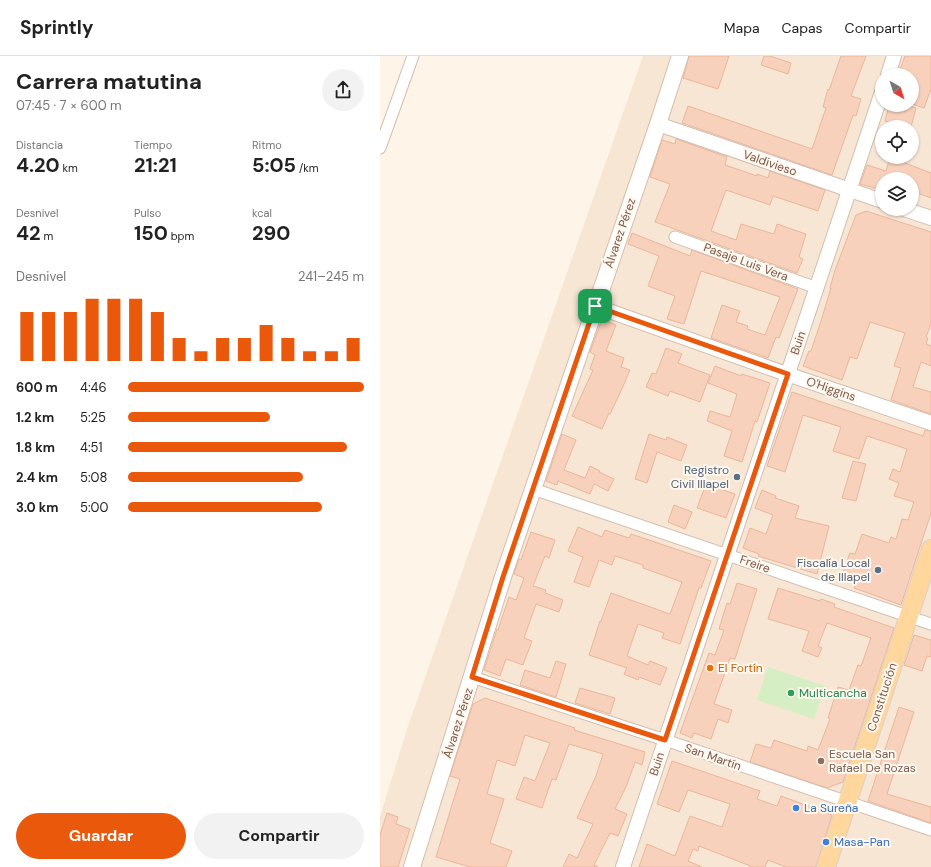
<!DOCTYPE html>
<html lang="es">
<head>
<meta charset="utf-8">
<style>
  :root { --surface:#fff; --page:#f2f2f2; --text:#222; --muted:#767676; --line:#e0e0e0; --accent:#ea580c }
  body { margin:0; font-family:"DM Sans",sans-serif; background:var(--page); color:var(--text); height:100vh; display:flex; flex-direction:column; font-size:15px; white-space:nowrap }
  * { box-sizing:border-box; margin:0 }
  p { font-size:13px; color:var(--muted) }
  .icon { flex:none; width:22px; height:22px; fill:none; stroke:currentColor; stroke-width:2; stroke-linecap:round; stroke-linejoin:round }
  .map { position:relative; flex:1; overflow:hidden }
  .details { display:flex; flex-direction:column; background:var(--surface); width:380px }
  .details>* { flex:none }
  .needle { width:26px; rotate:141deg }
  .fabs { position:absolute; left:495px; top:12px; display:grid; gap:8px }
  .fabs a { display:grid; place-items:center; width:44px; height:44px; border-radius:50%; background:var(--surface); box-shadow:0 1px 3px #0004; font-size:20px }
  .pin { position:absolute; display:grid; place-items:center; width:34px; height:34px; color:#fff; margin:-17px; border-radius:8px; box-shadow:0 2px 6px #0006 }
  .round { display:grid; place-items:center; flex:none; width:42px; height:42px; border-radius:21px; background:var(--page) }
  .head { display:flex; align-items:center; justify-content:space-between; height:68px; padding:0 16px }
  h1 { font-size:22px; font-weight:700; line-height:30px }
  .stats { display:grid; grid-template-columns:repeat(3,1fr); gap:6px; height:68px; padding:4px 16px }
  .stats div { display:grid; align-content:center }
  .stats b { font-size:20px; font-weight:700 }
  .stats small { font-size:11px; font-weight:400 }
  .stats p { font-size:11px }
  .chart { height:112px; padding:8px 16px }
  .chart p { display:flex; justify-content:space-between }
  .chart svg { width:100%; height:72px; margin-top:4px; stroke:var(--accent); stroke-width:6 }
  .action { display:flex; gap:8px; margin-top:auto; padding:8px 16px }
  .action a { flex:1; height:46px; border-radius:24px; background:var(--accent); color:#fff; font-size:16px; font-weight:700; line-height:46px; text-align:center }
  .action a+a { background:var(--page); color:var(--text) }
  ul { padding:0 16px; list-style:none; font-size:13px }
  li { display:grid; grid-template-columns:64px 48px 1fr; align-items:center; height:30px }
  li i { height:10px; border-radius:5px; background:var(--accent) }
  header { display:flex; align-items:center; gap:24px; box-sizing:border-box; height:56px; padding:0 20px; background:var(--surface); border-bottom:1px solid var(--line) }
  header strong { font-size:19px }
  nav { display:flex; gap:22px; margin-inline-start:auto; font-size:14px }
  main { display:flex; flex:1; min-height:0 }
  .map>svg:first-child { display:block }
  .residential { fill:#f7e6d4; fill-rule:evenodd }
  .green { fill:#d6eec3 }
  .building { fill:#f7d1bc; stroke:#ebb69a }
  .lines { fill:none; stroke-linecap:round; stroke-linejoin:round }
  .minor-casing { stroke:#d4bdae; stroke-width:13 }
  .tertiary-casing { stroke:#d4bdae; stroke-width:16 }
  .secondary-casing { stroke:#d8bdaa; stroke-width:18 }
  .primary-casing { stroke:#dad0cc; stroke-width:20 }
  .minor { stroke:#fff; stroke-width:11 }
  .tertiary { stroke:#fff; stroke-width:14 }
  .secondary { stroke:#fff; stroke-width:16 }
  .primary { stroke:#ffd79d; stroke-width:18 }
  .route-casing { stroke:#fff; stroke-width:8 }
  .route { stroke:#ea580c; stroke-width:5 }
  .service-dot { fill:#5c6f8a; stroke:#fff8ef; stroke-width:1.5 }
  .food-dot { fill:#e8710a; stroke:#fff8ef; stroke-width:1.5 }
  .leisure-dot { fill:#2e9e5b; stroke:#fff8ef; stroke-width:1.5 }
  .education-dot { fill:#8d6e63; stroke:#fff8ef; stroke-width:1.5 }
  .shop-dot { fill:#3f7fe0; stroke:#fff8ef; stroke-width:1.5 }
  .labels { text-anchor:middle; stroke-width:4; stroke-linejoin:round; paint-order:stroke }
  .street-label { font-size:12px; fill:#7b5848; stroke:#fff8ef }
  .service-label { font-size:12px; fill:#4e5e75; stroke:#fff8ef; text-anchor:end }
  .food-label { font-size:12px; fill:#c56008; stroke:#fff8ef; text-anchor:start }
  .leisure-label { font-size:12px; fill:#27864d; stroke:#fff8ef; text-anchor:start }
  .education-label { font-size:12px; fill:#785e54; stroke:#fff8ef; text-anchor:start }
  .shop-label { font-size:12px; fill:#366cbe; stroke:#fff8ef; text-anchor:start }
</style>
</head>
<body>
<header>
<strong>Sprintly</strong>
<nav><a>Mapa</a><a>Capas</a><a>Compartir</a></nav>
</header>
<main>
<section class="details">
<div class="head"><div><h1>Carrera matutina</h1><p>07:45 · 7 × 600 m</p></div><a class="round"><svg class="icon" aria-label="share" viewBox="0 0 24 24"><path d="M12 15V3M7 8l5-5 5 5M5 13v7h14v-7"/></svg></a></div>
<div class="stats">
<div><p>Distancia</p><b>4.20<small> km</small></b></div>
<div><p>Tiempo</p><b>21:21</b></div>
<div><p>Ritmo</p><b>5:05<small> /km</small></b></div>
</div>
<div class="stats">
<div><p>Desnivel</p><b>42<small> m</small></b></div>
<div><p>Pulso</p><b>150<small> bpm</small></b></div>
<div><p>kcal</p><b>290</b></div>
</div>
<div class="chart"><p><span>Desnivel</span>241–245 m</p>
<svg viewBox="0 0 160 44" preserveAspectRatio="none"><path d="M5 44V14M15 44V14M25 44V14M35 44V6M45 44V6M55 44V6M65 44V14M75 44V30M85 44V38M95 44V30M105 44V30M115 44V22M125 44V30M135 44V38M145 44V38M155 44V30"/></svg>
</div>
<ul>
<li><b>600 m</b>4:46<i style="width:100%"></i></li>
<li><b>1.2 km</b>5:25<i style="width:60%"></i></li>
<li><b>1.8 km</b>4:51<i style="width:93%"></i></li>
<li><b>2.4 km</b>5:08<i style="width:74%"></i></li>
<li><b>3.0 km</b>5:00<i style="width:82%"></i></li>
</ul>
<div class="action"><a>Guardar</a><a>Compartir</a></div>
</section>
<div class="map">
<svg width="551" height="811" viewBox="0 0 551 811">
  <rect width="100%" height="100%" fill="#fef4e7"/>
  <path class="residential" d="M263,0H551V811H0V761L27,673ZM502,19H532V49H502ZM502,71H532V101H502ZM502,123H532V153H502Z"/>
  <path class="green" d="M388,611L445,630L434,663L377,644Z"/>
  <g class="building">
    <path d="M309,0H349L338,33L303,22Z"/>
    <path d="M384,0H390L411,7L408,18L381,9Z"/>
    <path d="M461,0H486L471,40L481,43L476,60L473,59L452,119L302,67L308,50L432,93L446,52L443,51L448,33L449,34Z"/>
    <path d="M525,0H551V33L544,52L532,48V19H518Z"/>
    <path d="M526,49L536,52L531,71H524L505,65L509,50L525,55Z"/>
    <path d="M296,83L347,101L345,109L377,120V118L388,122L390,115L445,134L438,155L393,140L390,149L346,134L331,175L356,184L361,168L394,178L397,168L426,178L419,201L423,203L417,217L275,166L290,128L270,121L282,84L295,88Z"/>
    <path d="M510,101L526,105L525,107L551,117V142L532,135V123H502V134L480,128L487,109L506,115Z"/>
    <path d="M486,155L551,176V268L546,281L548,282L546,288L551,290V310L541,306L533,331L551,336V358L511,344L521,312L514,310L525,277L490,266L477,303L470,301L462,324L423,310L429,295H431L440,268L451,232H450L455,214L476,159Z"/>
    <path d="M252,177L310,200L312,194L418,233L399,282L396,281L388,302L331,282L342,249L360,255L356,266L368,270L367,273L385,279L400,241L321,215L304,268L287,263L295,240L268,230L279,200L248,188Z"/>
    <path d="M222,263L236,269L226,295L244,302L241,311L250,314L241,335L230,358L229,357L222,373L192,360L213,314L210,313L215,299L210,296Z"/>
    <path d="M286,292L302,298L298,307L330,319L320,346L290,335L288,340L266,331L272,317L276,318Z"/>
    <path d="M335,310L361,320L362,318L390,327L377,366L375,365L362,406L344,400L352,375L327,365L330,355L350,361L357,338L328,327Z"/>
    <path d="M412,336L543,380L545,374L551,375V457L521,549L474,532L476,527L462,519L470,497L475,498L482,478L509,487L511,481L516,483L522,463L528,464L534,446L514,440L519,427L509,423L513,413L520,416L527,393L487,380L479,403L453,395L461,371L423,359L405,416L387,410Z"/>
    <path d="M182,378L196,384L184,414L205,422L210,410L220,415L219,416L234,423L228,435L214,428L210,438L178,425L177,429L166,425Z"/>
    <path d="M269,378L286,384L287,381L307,389L301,405L277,396L267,427L255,423Z"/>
    <path d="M473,405L486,408L476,445L462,442Z"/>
    <path d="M326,428L355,438L346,462L317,452Z"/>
    <path d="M382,434L396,440L395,442L419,450L415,462L449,470L437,518L378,500L379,498L363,492L370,472L386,478L393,459L375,452Z"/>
    <path d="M294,449L312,456L305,473L288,466Z"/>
    <path d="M198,471L222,481L225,474L249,482L251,478L331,505L321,532H319L300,588L282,582L284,577L258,568L247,600L268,609L270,605L287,612L280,629L259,621L258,624L244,618L247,612L209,599L220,565H221L231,537L290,558L302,526L263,512V509L235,500L232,509L219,504L209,531L194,526L203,501L188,495Z"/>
    <path d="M151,476L175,484L169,502L165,500L153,530L166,534L165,537L183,544L179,556L156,548L144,582L152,585L143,609L126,603L120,620L104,614L117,573L118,574L129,541L136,544L144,522L134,518L139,503L141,504Z"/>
    <path d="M357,527L377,533L355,603L350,602L334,648L352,654L348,667L338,663L331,683L314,677L312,682L300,677L329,597L335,599L344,574L339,573L347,547L350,548Z"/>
    <path d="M398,532L440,545L441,543L455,548L454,551L514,572L463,726L447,732L370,706L376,688L391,692L394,684L427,695L428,690L438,694L450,663L448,662L458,631L469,634L478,609L481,610L491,582L447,567L438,590L442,592L438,601L422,595L429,575L388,563Z"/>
    <path d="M534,579L551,584V601L547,600L542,615L524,609Z"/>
    <path d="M176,605L186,608L176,641L140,629L145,614L170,622Z"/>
    <path d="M200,632L235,642L230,658L195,647Z"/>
    <path d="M105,642L195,672L194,674L265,696L262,709L255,706L246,731L235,753L247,758L238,780L230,777L214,809L218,811H183L189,798L197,802L213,768L197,762L216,720L223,698L189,688L176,724L172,723L162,752L136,743L144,721L155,725L170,687L145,679L135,710L117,704L107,738L124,743L110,787L132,795L126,811H90L56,801L80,723L70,720L93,648Z"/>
    <path d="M519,651L534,656L507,738L551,751V767L488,745Z"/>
    <path d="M292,705L380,735L377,743L397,750L401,740L452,759L436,811H406L388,804L385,811H373L319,790L318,795L313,793L308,805L322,811H259L267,788L295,800L310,760L342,771L350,748L308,734L299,756L277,748Z"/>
    <path d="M7,757L18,761L16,768L30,773L18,811H0V779Z"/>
  </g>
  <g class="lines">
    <g class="minor-casing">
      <g id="minor">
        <path d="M0,92L33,0"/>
        <path d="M295,181L437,232"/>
        <path d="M153,433L551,568"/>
        <path d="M92,621L285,684L551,774"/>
      </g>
    </g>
    <g class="tertiary-casing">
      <g id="tertiary">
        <path d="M508,19L514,0"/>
        <path d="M278,68L502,145"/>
        <path d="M524,153L551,162"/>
        <path d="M215,250L398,315L551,367"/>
        <path d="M243,811L502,36"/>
      </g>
    </g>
    <g class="secondary-casing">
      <path id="secondary" d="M32,811L123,521L278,68L300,0"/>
    </g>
    <g class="primary-casing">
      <path id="primary" d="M446,811L551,493"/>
    </g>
    <use href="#minor" class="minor"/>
    <use href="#tertiary" class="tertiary"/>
    <use href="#secondary" class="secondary"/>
    <use href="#primary" class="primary"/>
  </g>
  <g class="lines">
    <g class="route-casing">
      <path id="route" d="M215,250L408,318L285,684L92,621L123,521Z"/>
    </g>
    <use href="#route" class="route"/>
  </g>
  <g class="service-dot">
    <circle cx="357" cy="421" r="4"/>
    <circle cx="498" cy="514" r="4"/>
  </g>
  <circle class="food-dot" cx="330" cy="612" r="4"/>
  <circle class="leisure-dot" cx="411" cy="637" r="4"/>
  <circle class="education-dot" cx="441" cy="705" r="4"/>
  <g class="shop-dot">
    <circle cx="416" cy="752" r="4"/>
    <circle cx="446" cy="786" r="4"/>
  </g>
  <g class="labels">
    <g class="street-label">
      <text transform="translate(390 107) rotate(19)" y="4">Valdivieso</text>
      <text transform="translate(240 177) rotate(-71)" y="4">Álvarez Pérez</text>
      <text transform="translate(366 206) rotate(20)" y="4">Pasaje Luis Vera</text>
      <text transform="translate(418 287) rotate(-71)" y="4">Buin</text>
      <text transform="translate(451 333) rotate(19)" y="4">O'Higgins</text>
      <text transform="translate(375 508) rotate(19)" y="4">Freire</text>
      <text transform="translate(502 641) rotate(-72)" y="4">Constitución</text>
      <text transform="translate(78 667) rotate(-72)" y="4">Álvarez Pérez</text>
      <text transform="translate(333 701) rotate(19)" y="4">San Martín</text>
      <text transform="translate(277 708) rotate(-72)" y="4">Buin</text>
    </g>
    <g class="service-label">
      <text x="349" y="418">Registro<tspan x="349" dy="14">Civil Illapel</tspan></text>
      <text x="490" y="511">Fiscalía Local<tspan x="490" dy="14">de Illapel</tspan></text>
    </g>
    <g class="food-label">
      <text x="338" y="616">El Fortín</text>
    </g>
    <g class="leisure-label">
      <text x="419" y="641">Multicancha</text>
    </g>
    <g class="education-label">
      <text x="449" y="702">Escuela San<tspan x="449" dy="14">Rafael De Rozas</tspan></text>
    </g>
    <g class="shop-label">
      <text x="424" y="756">La Sureña</text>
      <text x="454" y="790">Masa-Pan</text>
    </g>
  </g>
</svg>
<div class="fabs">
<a><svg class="needle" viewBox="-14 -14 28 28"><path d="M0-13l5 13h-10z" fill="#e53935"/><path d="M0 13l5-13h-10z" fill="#767676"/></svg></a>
<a><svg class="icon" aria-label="locate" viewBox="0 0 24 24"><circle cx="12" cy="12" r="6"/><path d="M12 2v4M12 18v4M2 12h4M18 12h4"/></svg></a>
<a><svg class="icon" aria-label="layers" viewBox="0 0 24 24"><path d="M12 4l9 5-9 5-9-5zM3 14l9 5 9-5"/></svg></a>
</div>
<div class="pin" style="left:215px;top:250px;background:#1e9e55"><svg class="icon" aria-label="arrive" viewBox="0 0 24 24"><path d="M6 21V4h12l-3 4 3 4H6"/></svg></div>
</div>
</main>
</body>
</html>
